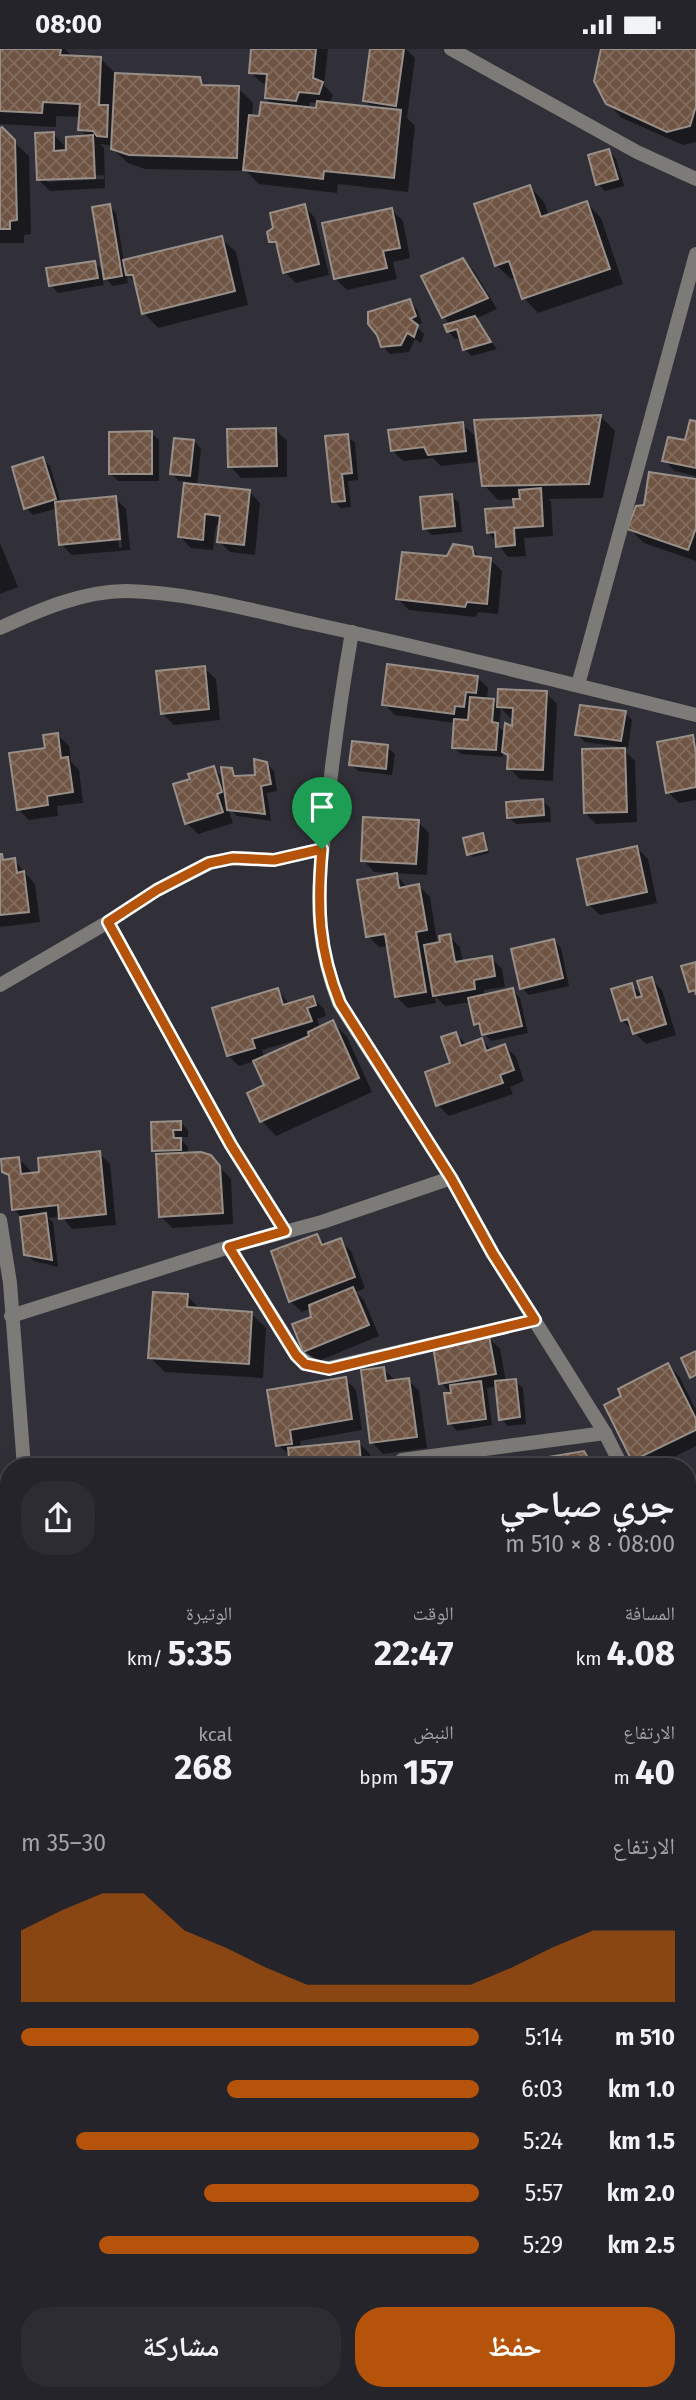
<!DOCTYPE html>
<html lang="ar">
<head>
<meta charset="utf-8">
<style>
  :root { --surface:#25242a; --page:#2d2c32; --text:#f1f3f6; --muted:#a3a4a8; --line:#424147; --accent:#b45309 }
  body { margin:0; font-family:"Fira Sans","Noto Naskh Arabic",sans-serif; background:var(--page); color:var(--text); direction:rtl; height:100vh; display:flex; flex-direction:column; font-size:26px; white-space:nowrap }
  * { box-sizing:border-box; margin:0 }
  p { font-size:23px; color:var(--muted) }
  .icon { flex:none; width:38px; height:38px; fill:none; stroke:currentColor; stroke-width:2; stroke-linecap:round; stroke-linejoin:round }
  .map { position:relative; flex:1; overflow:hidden; direction:ltr }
  .drawer { position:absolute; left:0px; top:1409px; width:696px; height:943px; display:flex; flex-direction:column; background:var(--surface); border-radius:28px 28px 0 0; box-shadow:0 7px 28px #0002,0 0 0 2px var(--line); direction:rtl }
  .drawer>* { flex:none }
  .pin { position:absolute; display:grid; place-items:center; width:60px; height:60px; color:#fff; margin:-72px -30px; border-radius:50% 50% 50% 0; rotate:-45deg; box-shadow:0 0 7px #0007 }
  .pin .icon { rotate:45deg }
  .round { display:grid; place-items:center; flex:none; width:74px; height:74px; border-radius:28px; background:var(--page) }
  .overview { display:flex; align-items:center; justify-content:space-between; height:119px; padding:0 21px }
  h1 { font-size:38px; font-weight:700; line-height:52px }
  .figures { display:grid; grid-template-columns:repeat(3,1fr); gap:10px; height:119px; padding:7px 21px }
  .figures div { display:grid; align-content:center }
  .figures b { font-size:35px; font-weight:700 }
  .figures small { font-size:19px; font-weight:400 }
  .figures p { font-size:19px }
  .chart { height:196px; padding:14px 21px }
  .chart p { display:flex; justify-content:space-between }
  .chart svg { width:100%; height:126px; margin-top:7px; fill:var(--accent); opacity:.7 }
  .cta { display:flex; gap:14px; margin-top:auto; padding:14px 21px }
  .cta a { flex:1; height:80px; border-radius:28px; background:var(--accent); color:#fff; font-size:28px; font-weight:700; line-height:80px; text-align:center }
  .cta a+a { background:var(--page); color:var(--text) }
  ul { padding:0 21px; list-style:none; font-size:23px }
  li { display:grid; grid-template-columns:112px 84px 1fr; align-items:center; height:52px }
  li i { height:18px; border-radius:9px; background:var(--accent) }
  .status { display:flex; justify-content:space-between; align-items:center; height:49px; padding:0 35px; background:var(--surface); direction:ltr }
  .status svg { height:19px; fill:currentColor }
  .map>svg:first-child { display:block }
  .shadow { fill:#0007; fill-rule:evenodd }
  .building { fill:url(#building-cross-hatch); stroke:#988f89; stroke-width:2 }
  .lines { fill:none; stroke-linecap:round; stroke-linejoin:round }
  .street { stroke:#7c7b77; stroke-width:14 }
  .secondary { stroke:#a7a49e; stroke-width:14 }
  .route-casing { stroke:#fff; stroke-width:14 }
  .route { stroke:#b45309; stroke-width:9 }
</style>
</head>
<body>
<div class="status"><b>08:00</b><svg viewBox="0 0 49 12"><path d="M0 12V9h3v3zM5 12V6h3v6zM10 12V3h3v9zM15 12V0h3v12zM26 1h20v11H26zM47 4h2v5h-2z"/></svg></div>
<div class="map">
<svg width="696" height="2351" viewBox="0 0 696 2351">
  <defs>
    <pattern id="building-cross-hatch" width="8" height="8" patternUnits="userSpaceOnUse" patternTransform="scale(1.75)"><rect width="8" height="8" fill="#6f5443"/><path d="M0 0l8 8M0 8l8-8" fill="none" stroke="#836c5e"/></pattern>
  </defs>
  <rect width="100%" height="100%" fill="#313038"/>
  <g class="shadow">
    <path d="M7,0H65L74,9L101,10L115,24L199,30L208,38L238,39L253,54L252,68L261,69L274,57L266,49L268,35L262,34L250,23L252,0H328L324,36L333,46L330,55L373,60L365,52L372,0H406L415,9L407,69L415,77L408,143L338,135L337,144L259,135L246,122L145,120L128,114L108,96L100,95L104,99L105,139L50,142L39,131L53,85L64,96V103L88,88L80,81L81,68L56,67V78L0,75V3ZM310,53L318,54V61L308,60ZM104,126V130L47,133V129Z"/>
    <path d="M603,0H696V93L683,96L622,69L607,54Z"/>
    <path d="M0,80L29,107L31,185L24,186V194H0Z"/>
    <path d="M609,102L616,110L624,137L605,142L598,135Z"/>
    <path d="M530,138L544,153L549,167L587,154L601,169L623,235L538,264L524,249L517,228L511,230L496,216Z"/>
    <path d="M109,157L116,164L124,213L221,189L236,203L248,256L158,279L144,264L136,234L126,224L128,234L113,237L102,226L104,236L58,244L51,236L94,213L105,224Z"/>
    <path d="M304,157L315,169L329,226L296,234L285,223L280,200L271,192Z"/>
    <path d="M392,161L403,172L410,209L393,213L397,230L347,241L336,230Z"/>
    <path d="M463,211L474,222L497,260L475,270L497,300L472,307L464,300L461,288L455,290L448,282L451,276L444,268L424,228Z"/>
    <path d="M410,252L417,260L422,274L416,277L424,285L421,294L415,290L409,303L390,305L382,297Z"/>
    <path d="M601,368L615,382L603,449L548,450L551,452L553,487L524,489L526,507L508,508L488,483L516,460L515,450L498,451L484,436Z"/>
    <path d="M696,374V427L675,422L664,411L686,393Z"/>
    <path d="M462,375L474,386L477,413L441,417L433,409L403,412L392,401Z"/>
    <path d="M276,381L287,392V428L241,429L230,417Z"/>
    <path d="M151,384L159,391V432H118L111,425Z"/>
    <path d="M347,387L355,394L358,431L348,432L351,458L341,459L334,452Z"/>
    <path d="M194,392L201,400L197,437L249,442L260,454L255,506L230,503L219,492L221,476H216L213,501L191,499L180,488L185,432H179L172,424Z"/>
    <path d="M43,410L50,417L61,454L115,449L126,460L130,501L72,506L61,495L58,459L33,466L26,459ZM115,459H119L122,499H119Z"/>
    <path d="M696,432V512L644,494L629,479L646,457Z"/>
    <path d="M452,447L459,454L462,483L432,486L424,479Z"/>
    <path d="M0,494L18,538L0,545Z"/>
    <path d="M471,499L482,510L491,511L502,522L498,565L478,563L476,568L409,561L398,550L448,509Z"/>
    <path d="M204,619L216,630L220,671L174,676L163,665Z"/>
    <path d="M477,628L488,639L487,651H493L499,657L546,644L557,655L553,732L520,730L509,719V708L503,702V708L461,705L453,698L455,674L395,666L384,655ZM501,659L510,669H514V680L506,685L499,678Z"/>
    <path d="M625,664L632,671L628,699L585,693L577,685Z"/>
    <path d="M57,685L69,697L71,713L79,721L83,754L57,757L58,767L29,771L18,760L46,701Z"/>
    <path d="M692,688L696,692V751L679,754L668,743Z"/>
    <path d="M387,698L395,705L392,726L358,722L351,715Z"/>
    <path d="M624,701L635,712L637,773L596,775L585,764Z"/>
    <path d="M266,714L274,722L277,742L267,744L271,772L237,767L228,759L233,774L198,785L187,774L192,732L213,719L224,730L231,721L239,728H256Z"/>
    <path d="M543,752L550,759L551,773L516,775L508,768Z"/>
    <path d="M418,773L429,784L427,826L374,823L363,811Z"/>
    <path d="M483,786L486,789L489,804L472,808L469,805Z"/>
    <path d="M637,799L648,810L657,854L600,866L588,855Z"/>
    <path d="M0,807L6,812L14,811L35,835L40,873L0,878Z"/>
    <path d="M396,826L408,839L419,837L430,848L437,892L426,894L427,897L442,895L449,887L460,898L463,914L491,909L502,920L505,938L484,941L485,948L513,941L520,949L528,984L491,992L476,975L471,953L445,957L435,947L436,954L408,959L396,948L388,897L379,898L368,887Z"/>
    <path d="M554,892L561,899L569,937L529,946L522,939Z"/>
    <path d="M651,930L662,941L676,986L646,995L622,971L631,936L644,948Z"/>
    <path d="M278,941L290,956L313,949L324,960L326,967L317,970L320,979L333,973L347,988L372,1043L276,1087L262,1072L249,1045L266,1037L255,1012L239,1017L228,1006ZM303,989L304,991L264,1009L262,1001Z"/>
    <path d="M456,985L467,996L482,991L492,1002L505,997L516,1008L524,1032L510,1038L513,1045L449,1067L438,1056L453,1015Z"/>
    <path d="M181,1074L188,1081V1088H178L188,1098V1105L210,1108L231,1130L233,1175L172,1179L161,1167L158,1106L154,1101L153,1075Z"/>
    <path d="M99,1104L110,1115L116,1176L72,1180L61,1167L48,1169L53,1173L58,1218L34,1212L26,1205L21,1168L14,1160L11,1130L4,1122L19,1110L30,1121V1126Z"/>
    <path d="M317,1187L327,1196L340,1191L351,1202L365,1239L356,1243L364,1251L379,1287L316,1313L305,1302L313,1269L312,1259L302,1263L290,1252Z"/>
    <path d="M187,1247L201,1261L252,1265L266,1279L263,1329L165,1323L150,1308Z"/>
    <path d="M489,1289L500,1300L506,1333L515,1332L523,1339L526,1375L508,1377L501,1370L498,1337L487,1339L492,1376L457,1382L450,1374L452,1345L441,1334Z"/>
    <path d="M668,1316L679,1327L696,1361V1397L654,1418H640L634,1411Z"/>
    <path d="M383,1320L395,1331H408L419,1342L427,1399L383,1405L372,1393Z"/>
    <path d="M345,1330L356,1341L362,1381L300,1392L301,1399L359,1394L370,1405L371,1418H292L291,1407L278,1396L269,1343Z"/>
  </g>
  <g class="building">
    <path d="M5,0H61L60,6L101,8L99,56H108L107,88L97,87L93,82L78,81L80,55L43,53L42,64L0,62V1Z"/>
    <path d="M251,0H316L313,29L323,33L319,45L299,43L296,52L265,49L267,25L249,24Z"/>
    <path d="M370,0H404L396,57L363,52Z"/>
    <path d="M601,0H696V57L690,77L667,83L606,55L594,32Z"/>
    <path d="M115,24L200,28L202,36L239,37L237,109L129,106L111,100Z"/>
    <path d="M317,52L401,61L394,129L324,122L323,130L243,121L249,66L259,67L261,53L316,59Z"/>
    <path d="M2,78L15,91L17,171L10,172V180H0V79Z"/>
    <path d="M54,83V102L66,101V88L93,86L95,129L37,131L35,84Z"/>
    <path d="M609,100L618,130L596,136L588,106Z"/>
    <path d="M530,136L541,168L587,152L610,220L522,250L509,212L495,217L474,155Z"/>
    <path d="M110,155L122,227L104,230L92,158Z"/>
    <path d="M305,155L319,215L283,224L276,193H269L267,183L273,179L270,164Z"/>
    <path d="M392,159L400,199L383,202L387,219L334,230L322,174Z"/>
    <path d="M222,187L235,242L142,265L133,226H126L123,211Z"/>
    <path d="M463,209L488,249L442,269L421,227Z"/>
    <path d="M95,212L98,229L49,237L46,219Z"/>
    <path d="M410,250L416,267L410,270L418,276L414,288L407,284L401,296L381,298L377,286L368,275V263Z"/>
    <path d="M475,267L491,293L463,301L457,280L447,283L444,276Z"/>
    <path d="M601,366L589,435L482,437L474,371Z"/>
    <path d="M690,371L696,372V419L662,412L668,388L685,391Z"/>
    <path d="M463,373L466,402L428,406L424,398L391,402L388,381Z"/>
    <path d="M276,379L277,417L228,418L227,380Z"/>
    <path d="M152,382V425H109V383Z"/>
    <path d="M348,385L352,424L342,425L345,452L332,453L325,387Z"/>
    <path d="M174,389L194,391L190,427L170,425Z"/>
    <path d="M43,408L56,450L24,460L12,418Z"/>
    <path d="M649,423L696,430V479L688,501L627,480L636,457L644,456Z"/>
    <path d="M184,434L250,441L244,496L217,493L220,467L205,465L203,491L178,488Z"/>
    <path d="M541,439L543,477L514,479L515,496L496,498L495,483L487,484L485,460L514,458L513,450H520L519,441Z"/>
    <path d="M452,445L455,477L423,480L420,448Z"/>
    <path d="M116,447L120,490L59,496L55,453Z"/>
    <path d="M453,495L472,498L474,507L491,509L487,555L467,553L465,558L396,550L402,503L447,507Z"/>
    <path d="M387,615L478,627L476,644L466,643L464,658L455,657L454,665L382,656Z"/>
    <path d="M205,617L209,660L161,665L156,622Z"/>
    <path d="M498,640L547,642L543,721L507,720L508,706L502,703L505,674L512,677L513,659L497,658Z"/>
    <path d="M470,648L494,650L492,673L498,674L496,701L452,699L454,670L468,671Z"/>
    <path d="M580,656L626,662L621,692L575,686Z"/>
    <path d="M58,684L61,709L68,708L73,743L47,747L48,756L17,761L9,704L45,699L43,686Z"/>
    <path d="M693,686L696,705V738L666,744L657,693Z"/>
    <path d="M352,692L388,696L386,720L349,716Z"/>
    <path d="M625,699L627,763L584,764L582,700Z"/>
    <path d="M254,710L267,713L271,735L261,737L265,765L227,761L221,718L232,719L234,727L255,726Z"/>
    <path d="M214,717L222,743L217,745L223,763L185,775L173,735L190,730L188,725Z"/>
    <path d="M543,750L544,766L507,769L506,753Z"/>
    <path d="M363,768L419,771L416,815L361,812Z"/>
    <path d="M483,784L487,801L467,806L463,789Z"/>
    <path d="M637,797L647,843L587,856L577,810Z"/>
    <path d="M0,805H2L3,811L15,809L17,824L24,822L29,863L0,866Z"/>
    <path d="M397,824L399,839L419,835L427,881L416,883L426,943L395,948L385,885L366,888L357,831Z"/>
    <path d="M450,885L455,913L492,907L495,927L474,931L475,940L433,947L424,896L440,893L439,887Z"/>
    <path d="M554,890L563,929L520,940L511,900Z"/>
    <path d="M696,913V946L695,941L689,943L681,917Z"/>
    <path d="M652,928L666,975L633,985L628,970L621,972L611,940L632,934L636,949L642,947L637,932Z"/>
    <path d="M278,939L283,956L313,947L316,956L307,959L312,972L252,990L255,999L227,1007L212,959Z"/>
    <path d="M513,939L522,977L482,986L479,974L474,976L468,949Z"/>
    <path d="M333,971L359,1029L260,1073L247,1044L264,1036L253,1012L309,987L308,983Z"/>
    <path d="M456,983L461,997L482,989L486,1002L505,995L514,1021L500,1026L503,1034L436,1057L425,1023L450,1014L441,988Z"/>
    <path d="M181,1072V1081H173L174,1089H181V1101L152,1102L151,1073Z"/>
    <path d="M100,1102L106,1165L59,1170L58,1156L12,1161L9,1126L2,1123L1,1110L19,1108L21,1125L39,1123L38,1109Z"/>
    <path d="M201,1103L211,1106L220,1117L223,1164L159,1168L156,1105Z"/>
    <path d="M46,1164L52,1211L24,1206L20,1168Z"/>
    <path d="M317,1185L322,1196L341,1189L355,1228L289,1253L271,1202Z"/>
    <path d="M353,1238L369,1276L303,1303L292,1275L311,1268L309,1256Z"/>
    <path d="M153,1243L188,1245L187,1258L252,1263L249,1315L148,1309Z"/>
    <path d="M489,1287L496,1325L439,1335L433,1297Z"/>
    <path d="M696,1302V1326L690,1329L681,1309Z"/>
    <path d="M668,1314L696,1370V1381L632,1412L604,1356L621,1347L618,1340Z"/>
    <path d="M384,1318L386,1332L409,1329L417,1388L370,1394L361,1321Z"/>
    <path d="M346,1328L352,1370L290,1381L292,1395L276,1397L267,1341Z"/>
    <path d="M516,1330L520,1368L499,1371L495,1332Z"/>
    <path d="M481,1332L486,1370L448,1375L444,1344H451L450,1336Z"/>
    <path d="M359,1392L361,1413L353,1414V1418H290L288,1399Z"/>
    <path d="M584,1402L593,1418H518V1413Z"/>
  </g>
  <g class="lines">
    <g class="street">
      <path d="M451,0L637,103L696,130"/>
      <path d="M0,579C39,561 83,542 126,542C189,543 253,562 314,575C442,603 569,634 696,666"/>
      <path d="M352,583C342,640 334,696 328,753C319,830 310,879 339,954L451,1129L493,1205L605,1384L622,1418"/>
      <path d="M578,636L696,205"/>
      <path d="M108,873L231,1096L285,1182"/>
      <path d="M0,936L108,873L157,841L210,814L233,809L274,811L322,800"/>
      <path d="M0,1171L10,1234L24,1418"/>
      <path d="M229,1198L296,1305C306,1315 315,1318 329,1319L535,1271"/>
      <path d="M11,1267L229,1198L322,1173L451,1129"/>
      <path d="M396,1418L402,1411L605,1384"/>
      <path d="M0,1452L9,1451"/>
      <path d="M688,1497L696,1496"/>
      <path d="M688,1537L696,1564"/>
      <path d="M0,1751L9,1747"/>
      <path d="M0,2262L9,2300"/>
      <path d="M144,2343L157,2351"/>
      <path d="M488,2343L489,2351"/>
    </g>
    <g class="secondary">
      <path d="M688,1937L696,1935"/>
      <path d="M688,1971L696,1968"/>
      <path d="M0,2131L9,2129"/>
      <path d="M0,2170L9,2167"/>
    </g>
  </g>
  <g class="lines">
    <g class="route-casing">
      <path id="route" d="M322,800C317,857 318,900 340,954L451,1129L493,1205L535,1271L329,1320L305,1315L296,1306L229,1198L285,1182L231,1096L108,873L157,841L209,814L233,809L274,811Z"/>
    </g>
    <use href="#route" class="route"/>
  </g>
</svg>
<div class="pin" style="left:322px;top:800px;background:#1e9e55"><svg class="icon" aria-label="arrive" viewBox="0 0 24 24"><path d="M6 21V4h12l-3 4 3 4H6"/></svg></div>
<section class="drawer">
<div class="overview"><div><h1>جري صباحي</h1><p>08:00 · 8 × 510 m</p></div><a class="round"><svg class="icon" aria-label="share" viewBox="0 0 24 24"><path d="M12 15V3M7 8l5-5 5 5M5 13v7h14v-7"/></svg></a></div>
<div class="figures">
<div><p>المسافة</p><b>4.08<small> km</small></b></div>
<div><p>الوقت</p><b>22:47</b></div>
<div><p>الوتيرة</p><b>5:35<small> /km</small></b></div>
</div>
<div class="figures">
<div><p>الارتفاع</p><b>40<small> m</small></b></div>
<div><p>النبض</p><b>157<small> bpm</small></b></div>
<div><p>kcal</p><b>268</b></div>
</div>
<div class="chart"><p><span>الارتفاع</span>30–35 m</p>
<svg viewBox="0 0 160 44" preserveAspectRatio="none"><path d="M0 44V19L10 12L20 6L30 6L40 19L50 25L60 32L70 38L80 38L90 38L100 38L110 38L120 32L130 25L140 19L150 19L160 19V44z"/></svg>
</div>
<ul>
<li><b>510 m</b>5:14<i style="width:100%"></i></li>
<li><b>1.0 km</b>6:03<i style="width:55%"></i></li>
<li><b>1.5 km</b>5:24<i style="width:88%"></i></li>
<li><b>2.0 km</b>5:57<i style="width:60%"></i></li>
<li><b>2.5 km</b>5:29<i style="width:83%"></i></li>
</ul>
<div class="cta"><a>حفظ</a><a>مشاركة</a></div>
</section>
</div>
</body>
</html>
